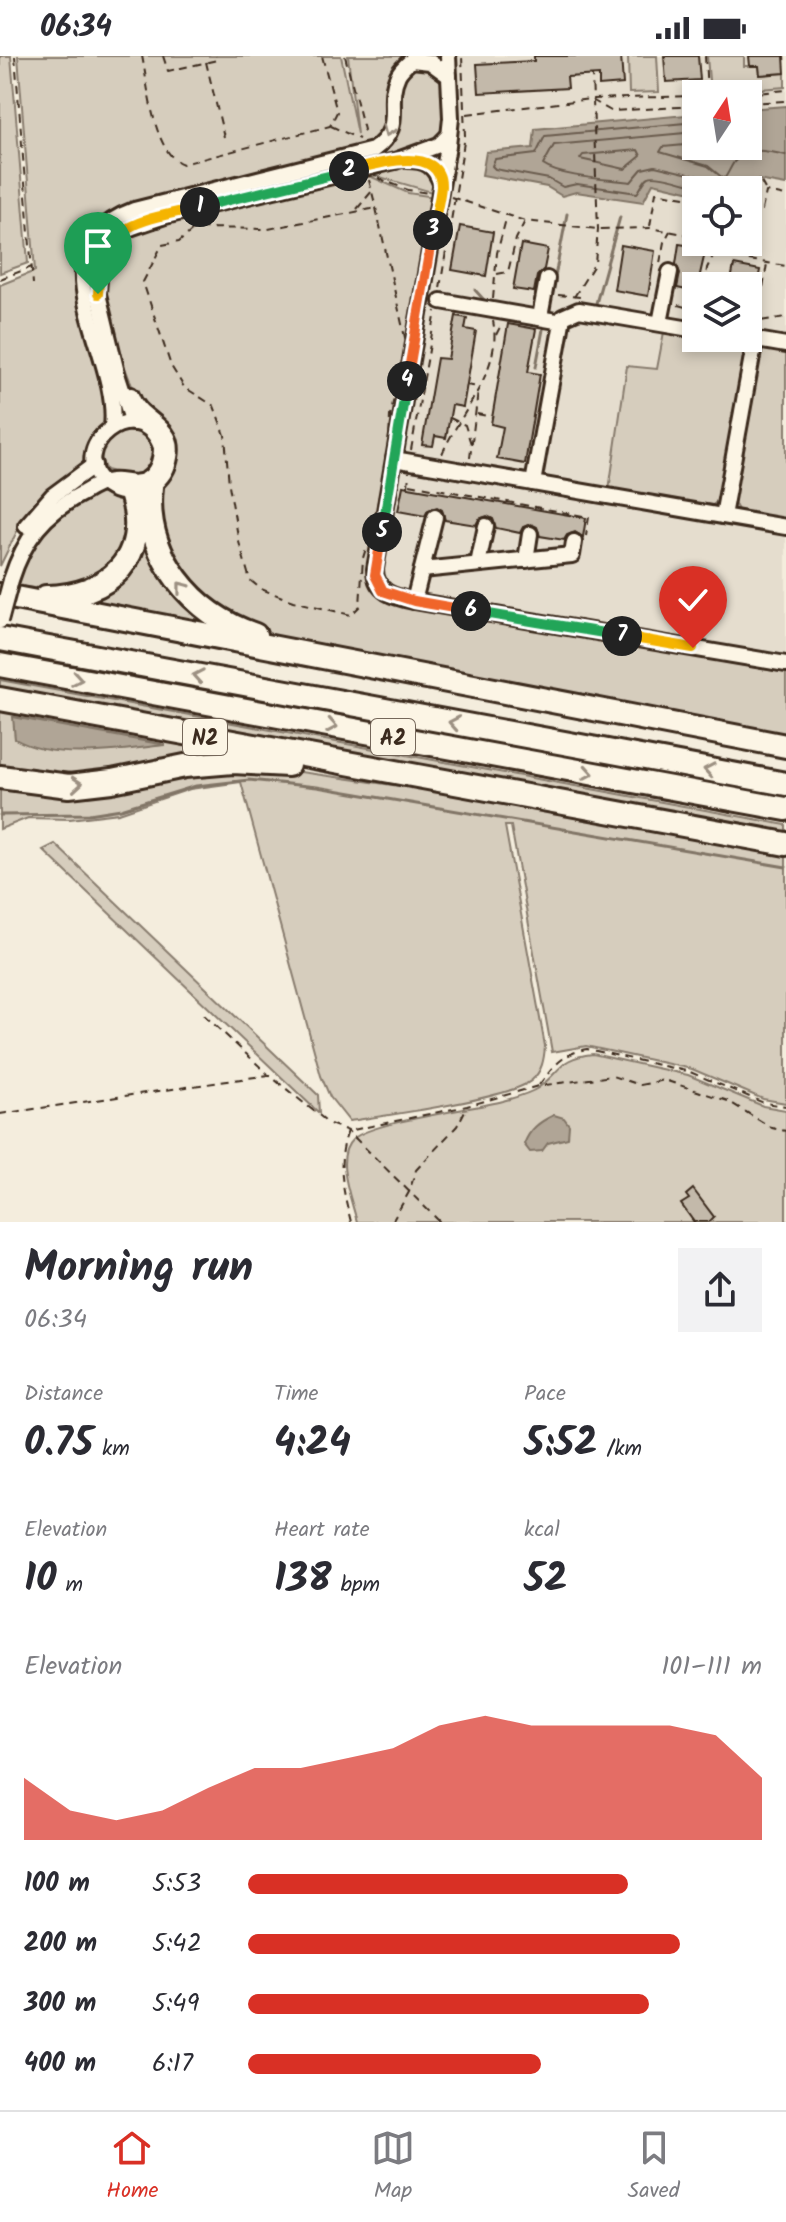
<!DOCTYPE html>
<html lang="en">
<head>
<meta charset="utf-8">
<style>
  :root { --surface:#fff; --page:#f2f2f3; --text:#2b2b33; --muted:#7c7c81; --line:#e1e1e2; --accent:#d93025 }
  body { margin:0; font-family:Kalam,sans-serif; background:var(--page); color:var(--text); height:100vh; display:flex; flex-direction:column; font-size:30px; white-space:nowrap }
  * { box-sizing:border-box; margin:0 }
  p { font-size:26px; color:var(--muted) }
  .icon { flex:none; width:44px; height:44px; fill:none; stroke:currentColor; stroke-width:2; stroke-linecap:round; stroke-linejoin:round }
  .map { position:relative; height:1166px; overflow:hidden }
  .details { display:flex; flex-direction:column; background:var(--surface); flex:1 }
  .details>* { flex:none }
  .needle { width:52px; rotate:12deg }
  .buttons { position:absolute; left:682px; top:24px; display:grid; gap:16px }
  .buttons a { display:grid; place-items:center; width:80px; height:80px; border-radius:0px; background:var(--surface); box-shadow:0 4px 12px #0003; font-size:40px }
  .pin { position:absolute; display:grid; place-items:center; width:68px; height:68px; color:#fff; margin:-82px -34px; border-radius:50% 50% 50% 0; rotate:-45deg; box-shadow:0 0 8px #0007 }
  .pin .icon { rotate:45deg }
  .km { position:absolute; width:40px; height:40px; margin:-20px; border-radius:50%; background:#222; color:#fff; font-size:22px; line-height:40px; text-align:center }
  .round { display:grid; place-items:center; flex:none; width:84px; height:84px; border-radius:0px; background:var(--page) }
  .head { display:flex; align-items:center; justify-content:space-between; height:136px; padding:0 24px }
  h1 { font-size:44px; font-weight:600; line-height:60px }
  .metrics { display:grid; grid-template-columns:repeat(3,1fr); gap:12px; height:136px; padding:8px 24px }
  .metrics div { display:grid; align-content:center }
  .metrics b { font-size:40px; font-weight:600 }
  .metrics small { font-size:22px; font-weight:400 }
  .metrics p { font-size:22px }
  .chart { height:224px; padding:16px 24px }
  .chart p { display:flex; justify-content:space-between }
  .chart svg { width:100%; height:144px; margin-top:8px; fill:var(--accent); opacity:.7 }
  ul { padding:0 24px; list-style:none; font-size:26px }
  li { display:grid; grid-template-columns:128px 96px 1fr; align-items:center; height:60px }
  li i { height:20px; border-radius:10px; background:var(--accent) }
  .status { display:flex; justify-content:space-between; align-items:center; height:56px; padding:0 40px; background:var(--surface); direction:ltr }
  .status svg { height:22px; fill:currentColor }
  .menu { display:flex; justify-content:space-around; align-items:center; height:112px; border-top:2px solid var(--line); background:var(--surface); font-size:22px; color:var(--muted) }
  .menu a { display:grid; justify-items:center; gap:4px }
  .menu .on { color:var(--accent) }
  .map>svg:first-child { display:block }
  .built { fill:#e5ddce; fill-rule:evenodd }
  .green { fill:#d6cdbd; stroke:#887c6e; stroke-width:2; fill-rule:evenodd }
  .water { fill:#b0a596; stroke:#817466; stroke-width:2 }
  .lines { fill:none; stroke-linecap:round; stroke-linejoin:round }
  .shore { stroke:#6a5b4e; stroke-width:2 }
  .stream { stroke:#817466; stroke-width:3 }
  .building { fill:#c3b9aa; stroke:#3b2a1e; stroke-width:2 }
  .minor-casing { stroke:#3b2a1e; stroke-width:20 }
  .highway-casing { stroke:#3b2a1e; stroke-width:28 }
  .path { stroke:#3b2a1e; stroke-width:2; stroke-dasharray:8 6; stroke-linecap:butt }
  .minor { stroke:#fcf5e5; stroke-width:14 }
  .highway { stroke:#fcf5e5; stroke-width:22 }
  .minor-bridge-casing { stroke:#3b2a1e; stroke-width:20; stroke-linecap:butt }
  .minor-bridge { stroke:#fcf5e5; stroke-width:14 }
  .oneway { stroke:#9c9082 }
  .split-1-casing { stroke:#fff; stroke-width:16 }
  .split-2-casing { stroke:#fff; stroke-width:16 }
  .split-3-casing { stroke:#fff; stroke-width:16 }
  .split-4-casing { stroke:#fff; stroke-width:16 }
  .split-5-casing { stroke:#fff; stroke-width:16 }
  .split-6-casing { stroke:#fff; stroke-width:16 }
  .split-7-casing { stroke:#fff; stroke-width:16 }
  .split-8-casing { stroke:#fff; stroke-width:16 }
  .split-1 { stroke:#f5b400; stroke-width:10 }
  .split-2 { stroke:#22a559; stroke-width:10 }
  .split-3 { stroke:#f5b400; stroke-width:10 }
  .split-4 { stroke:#f0652b; stroke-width:10 }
  .split-5 { stroke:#22a559; stroke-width:10 }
  .split-6 { stroke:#f0652b; stroke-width:10 }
  .split-7 { stroke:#22a559; stroke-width:10 }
  .split-8 { stroke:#f5b400; stroke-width:10 }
  .labels { text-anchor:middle; stroke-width:7; stroke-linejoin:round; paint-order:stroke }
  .shield { fill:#fcf5e5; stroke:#75675a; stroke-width:2 }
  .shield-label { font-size:22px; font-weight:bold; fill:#3b2a1e }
</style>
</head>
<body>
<div class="status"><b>06:34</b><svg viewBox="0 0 49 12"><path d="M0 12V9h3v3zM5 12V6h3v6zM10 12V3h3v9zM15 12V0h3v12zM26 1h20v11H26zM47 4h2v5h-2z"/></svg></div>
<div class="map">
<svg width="786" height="1166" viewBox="0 0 786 1166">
  <rect width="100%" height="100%" fill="#f4eddd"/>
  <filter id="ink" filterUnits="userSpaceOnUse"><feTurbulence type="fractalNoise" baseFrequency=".0125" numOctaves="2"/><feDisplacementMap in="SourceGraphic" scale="16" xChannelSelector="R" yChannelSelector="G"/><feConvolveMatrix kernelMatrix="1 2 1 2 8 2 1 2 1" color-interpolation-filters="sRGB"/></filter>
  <g filter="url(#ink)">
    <path class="built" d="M46,0H786V648L250,550L182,331L70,358ZM696,38H748V90H696ZM696,134H748V186H696ZM696,230H748V282H696Z"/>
    <g class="green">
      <path d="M0,0H11L28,207L0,217Z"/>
      <path d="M18,0H341L357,78L348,0H407C398,31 393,65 372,90L130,152C95,163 81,183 76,218L109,360L93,384L89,404L21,467L0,510V229L35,215Z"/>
      <path d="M628,0H657L659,36L629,37Z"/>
      <path d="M707,0H744V10H759L760,19L785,17V31L710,37Z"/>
      <path d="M421,9L427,10L444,25L446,70L436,86L367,105V100L377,96L405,16Z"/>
      <path d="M412,107L435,121V137L373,119L371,116Z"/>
      <path d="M365,118L408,137L435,141L369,517C371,538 381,544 401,549L786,617V685L265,578L237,569L171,509L154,441L171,417C148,368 93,257 107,205C110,192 120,185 130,177Z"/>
      <path d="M664,276L742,291L747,295L721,442L708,453L609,434L627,310L657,313Z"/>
      <path d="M763,291L786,295V464L738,454L732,443L760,294Z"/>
      <path d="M134,373C158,383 161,412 133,420L106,414C92,391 113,376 134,373Z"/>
      <path d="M96,438C115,436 126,445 133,461L110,518L51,534L17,530C31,478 47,461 96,438Z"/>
      <path d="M152,476L234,576L26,543L92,537L142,477Z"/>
      <path d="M0,624L786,769V777L0,638Z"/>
      <path d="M0,649L266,703L112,721L0,717ZM14,661L161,688V689L76,696L15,683Z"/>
      <path d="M265,711L428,734L786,796V1047L763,1043L692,1013L586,990L552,996L511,770H505L545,990C544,1004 542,1015 532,1024C510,1043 383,1060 349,1065L330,1041L321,1020L241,726L190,733L119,757L70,763L28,762L0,773V726Z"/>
      <path d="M55,788L318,1039L319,1057L43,794Z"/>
      <path d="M593,998L688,1019L763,1050L786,1054V1166H357C352,1144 333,1101 353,1083C371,1066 473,1053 503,1045C513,1042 529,1038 538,1032C563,1014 558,1002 593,998Z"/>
    </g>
    <g class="water">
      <path d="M786,50V129L758,124L754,143L748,147V134H696V137L653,127L643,146L576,136L562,140L547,131L482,119L486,96L533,92L535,73L696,58V90H748V53Z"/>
      <path d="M13,661L165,689C121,694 56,706 15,683Z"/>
      <path d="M554,1059L564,1062L569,1069L568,1082L548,1087L542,1095L530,1096L524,1088C530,1073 539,1066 554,1059Z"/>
    </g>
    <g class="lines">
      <g class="shore">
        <path d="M696,66L545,80L536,98L495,103L492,110L495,113L549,123L563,131L577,128L637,137C641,133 644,123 649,121C656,117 697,129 703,134"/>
        <path d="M696,76L554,89L543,109C560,121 606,123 631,126L642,113L655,110L702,121L713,134"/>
        <path d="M696,88L663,91L660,96L708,110L724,123C728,118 730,112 734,106C748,89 768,95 786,99"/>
        <path d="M638,94L641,100L625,113L580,103L583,99Z"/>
      </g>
      <g class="stream">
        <path d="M475,234L485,245L538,255"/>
        <path d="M595,251L620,161"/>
        <path d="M548,257L567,158"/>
        <path d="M536,311L544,268"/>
        <path d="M0,759L89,758L121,753L196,730L249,724L317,731L786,811"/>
      </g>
    </g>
    <g class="building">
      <path d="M534,0H621L623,28L599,30V19L567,21L568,32L479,37L477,8L534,5Z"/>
      <path d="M664,0H698L700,24L666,26Z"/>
      <path d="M749,0H784L785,17L760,19L759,10H750Z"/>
      <path d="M460,170L493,176L486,220L452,214Z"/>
      <path d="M521,188L548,193L544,213L537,220L534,236L513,233Z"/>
      <path d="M679,188L706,192L696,236L677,232L680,217L676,208Z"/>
      <path d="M621,189L655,195L648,240L614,234Z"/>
      <path d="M734,209L760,214L752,258H748V230H730Z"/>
      <path d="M456,260L467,262L465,273L476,275L463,351L452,349L446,382L435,380L433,390L422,389L437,302L448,303Z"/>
      <path d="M508,268L536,273L528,316L540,318L525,408L497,403L503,371L491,368Z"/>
      <path d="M403,430L586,462L583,481L575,476L567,479L564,484L540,480L537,471L531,468L523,471L520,477L496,472L493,463L487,460L479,463L476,469L445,464L442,454L437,451L428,454L425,460L398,455Z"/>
      <path d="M693,1133L714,1161L709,1166H694L681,1148L689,1143L686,1139Z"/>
    </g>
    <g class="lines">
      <g class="minor-casing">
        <g id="minor">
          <path d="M448,0L451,62L448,90L375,513C375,537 395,541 414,545L786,608"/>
          <path d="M412,4L430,6L449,20"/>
          <path d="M407,104C427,104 434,110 441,127"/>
          <path d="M441,245L562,266"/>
          <path d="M540,261L547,223"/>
          <path d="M660,267L670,216"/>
          <path d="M745,282L786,289"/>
          <path d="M133,367L118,321L98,238L100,207L105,194L124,174L165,160L395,105L439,89L449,79"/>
          <path d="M112,371C121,296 28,193 134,154L373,94C407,70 384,48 398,19C402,11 410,6 416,0"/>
          <path d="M394,403L786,471"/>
          <path d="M533,427L563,261L579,254L696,274"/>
          <path d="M723,460L755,284"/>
          <path d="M26,470L52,440L94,409"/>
          <path d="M526,504L530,478"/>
          <path d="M478,508L486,470"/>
          <path d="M422,514L572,499L574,486"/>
          <path d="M11,524C24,483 44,457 83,437C91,432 101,426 111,425C123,423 135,431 147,423C158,416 161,403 161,391C139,332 60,394 107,430C117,437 131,439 143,435C154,430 164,420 168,409C182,367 140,368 131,339"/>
          <path d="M414,545L435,461"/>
        </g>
      </g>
      <g class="highway-casing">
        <g id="highway">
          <path d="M151,431C143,500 193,558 255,579"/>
          <path d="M0,539L786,690"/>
          <path d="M46,541C110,540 151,501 131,437"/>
          <path d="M0,583L786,728"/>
          <path d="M0,609L786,753"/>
          <path d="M0,643L786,788"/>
          <path d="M0,721L69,730L112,725L185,710L233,706L288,709"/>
        </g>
      </g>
      <g class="path">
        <path d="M15,0L33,228"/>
        <path d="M142,0C148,28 153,98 183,108L330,70L337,56L322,0"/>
        <path d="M163,0L168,15L217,4L216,0"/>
        <path d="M345,0L364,74L360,79"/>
        <path d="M705,0L707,38"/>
        <path d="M206,6L224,81"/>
        <path d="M748,38L786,34"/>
        <path d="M592,44L611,55L696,50"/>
        <path d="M748,47L786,45"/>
        <path d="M467,58L591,43L696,40"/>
        <path d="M331,70L359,83"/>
        <path d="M378,122L408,134L429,137"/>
        <path d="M369,124L376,152"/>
        <path d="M761,126L766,135"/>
        <path d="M451,141L525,165L598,173L650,172L696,180"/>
        <path d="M376,152L406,286L390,360L389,385L374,467L363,502L360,550L351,559L293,545L261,533L250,524L239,486L229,429L225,379L214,350L184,331L171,310L143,226L162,189L179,186L195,172L268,173Z"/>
        <path d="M748,152L762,154L766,136L786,140"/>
        <path d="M357,153L372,135"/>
        <path d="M650,170L656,136L696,143"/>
        <path d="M711,186L749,204L786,210"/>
        <path d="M660,207L664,186L670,175"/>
        <path d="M497,218L508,216L516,183L525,165"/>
        <path d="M0,223L32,211"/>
        <path d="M705,230L707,212L718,190"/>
        <path d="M440,232L465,80L462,0"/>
        <path d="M558,239L580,241"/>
        <path d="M574,241L595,207L598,173L592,19"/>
        <path d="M493,243L497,197L506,163"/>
        <path d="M678,249L696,254"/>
        <path d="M748,267L786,261"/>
        <path d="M752,271L758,260L767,208"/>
        <path d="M496,279L502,267"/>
        <path d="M466,329L479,331"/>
        <path d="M477,358L493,361"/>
        <path d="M450,362L465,369L471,388"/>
        <path d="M411,394L436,255"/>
        <path d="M442,398C460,356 503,314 493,265"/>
        <path d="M470,402L478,335"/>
        <path d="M410,428L589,461L586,480"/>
        <path d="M408,431L409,416"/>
        <path d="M204,959L268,1018"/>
        <path d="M539,1029C554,1010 563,997 587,993L690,1016L764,1047L786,1050"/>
        <path d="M0,1058L269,1019L330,1068L348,1075L440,1166"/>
        <path d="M351,1166C343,1134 336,1107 348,1075L467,1050L538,1030L612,1020L640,1029L664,1024L728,1045L772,1072L786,1075"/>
        <path d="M392,1166L409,1136L416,1114L457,1070L467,1051"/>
      </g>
      <use href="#minor" class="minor"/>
      <use href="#highway" class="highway"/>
      <g class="minor-bridge-casing">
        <path id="minor-bridge" d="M0,565L11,524"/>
      </g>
      <use href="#minor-bridge" class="minor-bridge"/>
    </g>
    <defs><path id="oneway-chevron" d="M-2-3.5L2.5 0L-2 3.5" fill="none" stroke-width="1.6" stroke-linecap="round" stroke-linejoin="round" transform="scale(2)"/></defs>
    <g class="oneway">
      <use href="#oneway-chevron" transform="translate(388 75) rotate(113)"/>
      <use href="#oneway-chevron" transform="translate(182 531) rotate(-128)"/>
      <use href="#oneway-chevron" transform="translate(198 620) rotate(-170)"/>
      <use href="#oneway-chevron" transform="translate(77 623) rotate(10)"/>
      <use href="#oneway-chevron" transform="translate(454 667) rotate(-170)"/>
      <use href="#oneway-chevron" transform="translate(332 670) rotate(10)"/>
      <use href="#oneway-chevron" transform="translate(709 714) rotate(-170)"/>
      <use href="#oneway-chevron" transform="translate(588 717) rotate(10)"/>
      <use href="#oneway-chevron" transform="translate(77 728) rotate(-4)"/>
    </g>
  </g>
  <g class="lines" filter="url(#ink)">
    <g class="split-1-casing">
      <path id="split-1" d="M98,238C101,164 139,166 200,151"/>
    </g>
    <g class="split-2-casing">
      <path id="split-2" d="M200,151L349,115"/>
    </g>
    <g class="split-3-casing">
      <path id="split-3" d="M349,115C372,109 441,87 441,130C440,144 435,160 433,174"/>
    </g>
    <g class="split-4-casing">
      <path id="split-4" d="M407,325L433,174"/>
    </g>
    <g class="split-5-casing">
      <path id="split-5" d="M382,476L407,325"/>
    </g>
    <g class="split-6-casing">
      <path id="split-6" d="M382,476L375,519L383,535L414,545L471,555"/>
    </g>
    <g class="split-7-casing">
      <path id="split-7" d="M471,555L622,580"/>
    </g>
    <g class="split-8-casing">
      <path id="split-8" d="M622,580L693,592"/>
    </g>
    <use href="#split-1" class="split-1"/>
    <use href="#split-2" class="split-2"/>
    <use href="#split-3" class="split-3"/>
    <use href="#split-4" class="split-4"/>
    <use href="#split-5" class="split-5"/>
    <use href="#split-6" class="split-6"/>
    <use href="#split-7" class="split-7"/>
    <use href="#split-8" class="split-8"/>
  </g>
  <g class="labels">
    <g class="shield">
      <rect x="183" y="663" width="44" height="36" rx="6"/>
      <rect x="371" y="663" width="44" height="36" rx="6"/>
    </g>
    <g class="shield-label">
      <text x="205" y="689">N2</text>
      <text x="393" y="689">A2</text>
    </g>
  </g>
</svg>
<div class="buttons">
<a><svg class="needle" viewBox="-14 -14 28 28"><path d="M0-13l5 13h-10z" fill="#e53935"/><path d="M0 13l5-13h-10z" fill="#7c7c81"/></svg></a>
<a><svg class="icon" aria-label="locate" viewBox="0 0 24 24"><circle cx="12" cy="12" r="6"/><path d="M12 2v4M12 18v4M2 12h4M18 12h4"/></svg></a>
<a><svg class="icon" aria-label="layers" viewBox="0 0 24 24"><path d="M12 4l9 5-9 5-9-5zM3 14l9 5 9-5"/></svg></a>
</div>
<div class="pin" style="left:98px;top:238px;background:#1e9e55"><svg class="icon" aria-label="arrive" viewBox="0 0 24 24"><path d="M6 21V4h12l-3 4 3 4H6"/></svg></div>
<div class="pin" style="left:693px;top:592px;background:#d93025"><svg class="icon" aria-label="check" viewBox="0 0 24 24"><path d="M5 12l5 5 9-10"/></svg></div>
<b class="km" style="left:200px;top:151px">1</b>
<b class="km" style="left:349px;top:115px">2</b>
<b class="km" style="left:433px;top:174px">3</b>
<b class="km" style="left:407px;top:325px">4</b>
<b class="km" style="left:382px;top:476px">5</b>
<b class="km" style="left:471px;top:555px">6</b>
<b class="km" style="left:622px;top:580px">7</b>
</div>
<section class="details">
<div class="head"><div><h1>Morning run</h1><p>06:34</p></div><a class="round"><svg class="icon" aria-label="share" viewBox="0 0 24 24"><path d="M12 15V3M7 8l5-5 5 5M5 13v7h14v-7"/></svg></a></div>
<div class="metrics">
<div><p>Distance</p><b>0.75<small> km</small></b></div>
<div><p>Time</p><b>4:24</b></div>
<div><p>Pace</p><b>5:52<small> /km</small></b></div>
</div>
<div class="metrics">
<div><p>Elevation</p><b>10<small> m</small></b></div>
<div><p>Heart rate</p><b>138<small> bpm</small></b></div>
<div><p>kcal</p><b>52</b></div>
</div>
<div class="chart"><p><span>Elevation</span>101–111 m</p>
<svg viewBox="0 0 160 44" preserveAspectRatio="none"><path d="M0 44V25L10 35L20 38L30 35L40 28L50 22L60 22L70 19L80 16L90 9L100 6L110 9L120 9L130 9L140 9L150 12L160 25V44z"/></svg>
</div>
<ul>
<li><b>100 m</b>5:53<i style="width:74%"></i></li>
<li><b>200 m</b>5:42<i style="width:84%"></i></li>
<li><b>300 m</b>5:49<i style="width:78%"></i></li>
<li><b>400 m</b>6:17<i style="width:57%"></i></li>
</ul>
</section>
<nav class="menu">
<a class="on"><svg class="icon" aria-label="home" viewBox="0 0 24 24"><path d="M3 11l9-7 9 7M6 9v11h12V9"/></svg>Home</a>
<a><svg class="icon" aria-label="map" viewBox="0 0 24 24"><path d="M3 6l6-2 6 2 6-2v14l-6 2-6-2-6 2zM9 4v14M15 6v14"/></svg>Map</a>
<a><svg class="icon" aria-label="saved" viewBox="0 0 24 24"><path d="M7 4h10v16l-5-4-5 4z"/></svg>Saved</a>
</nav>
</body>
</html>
